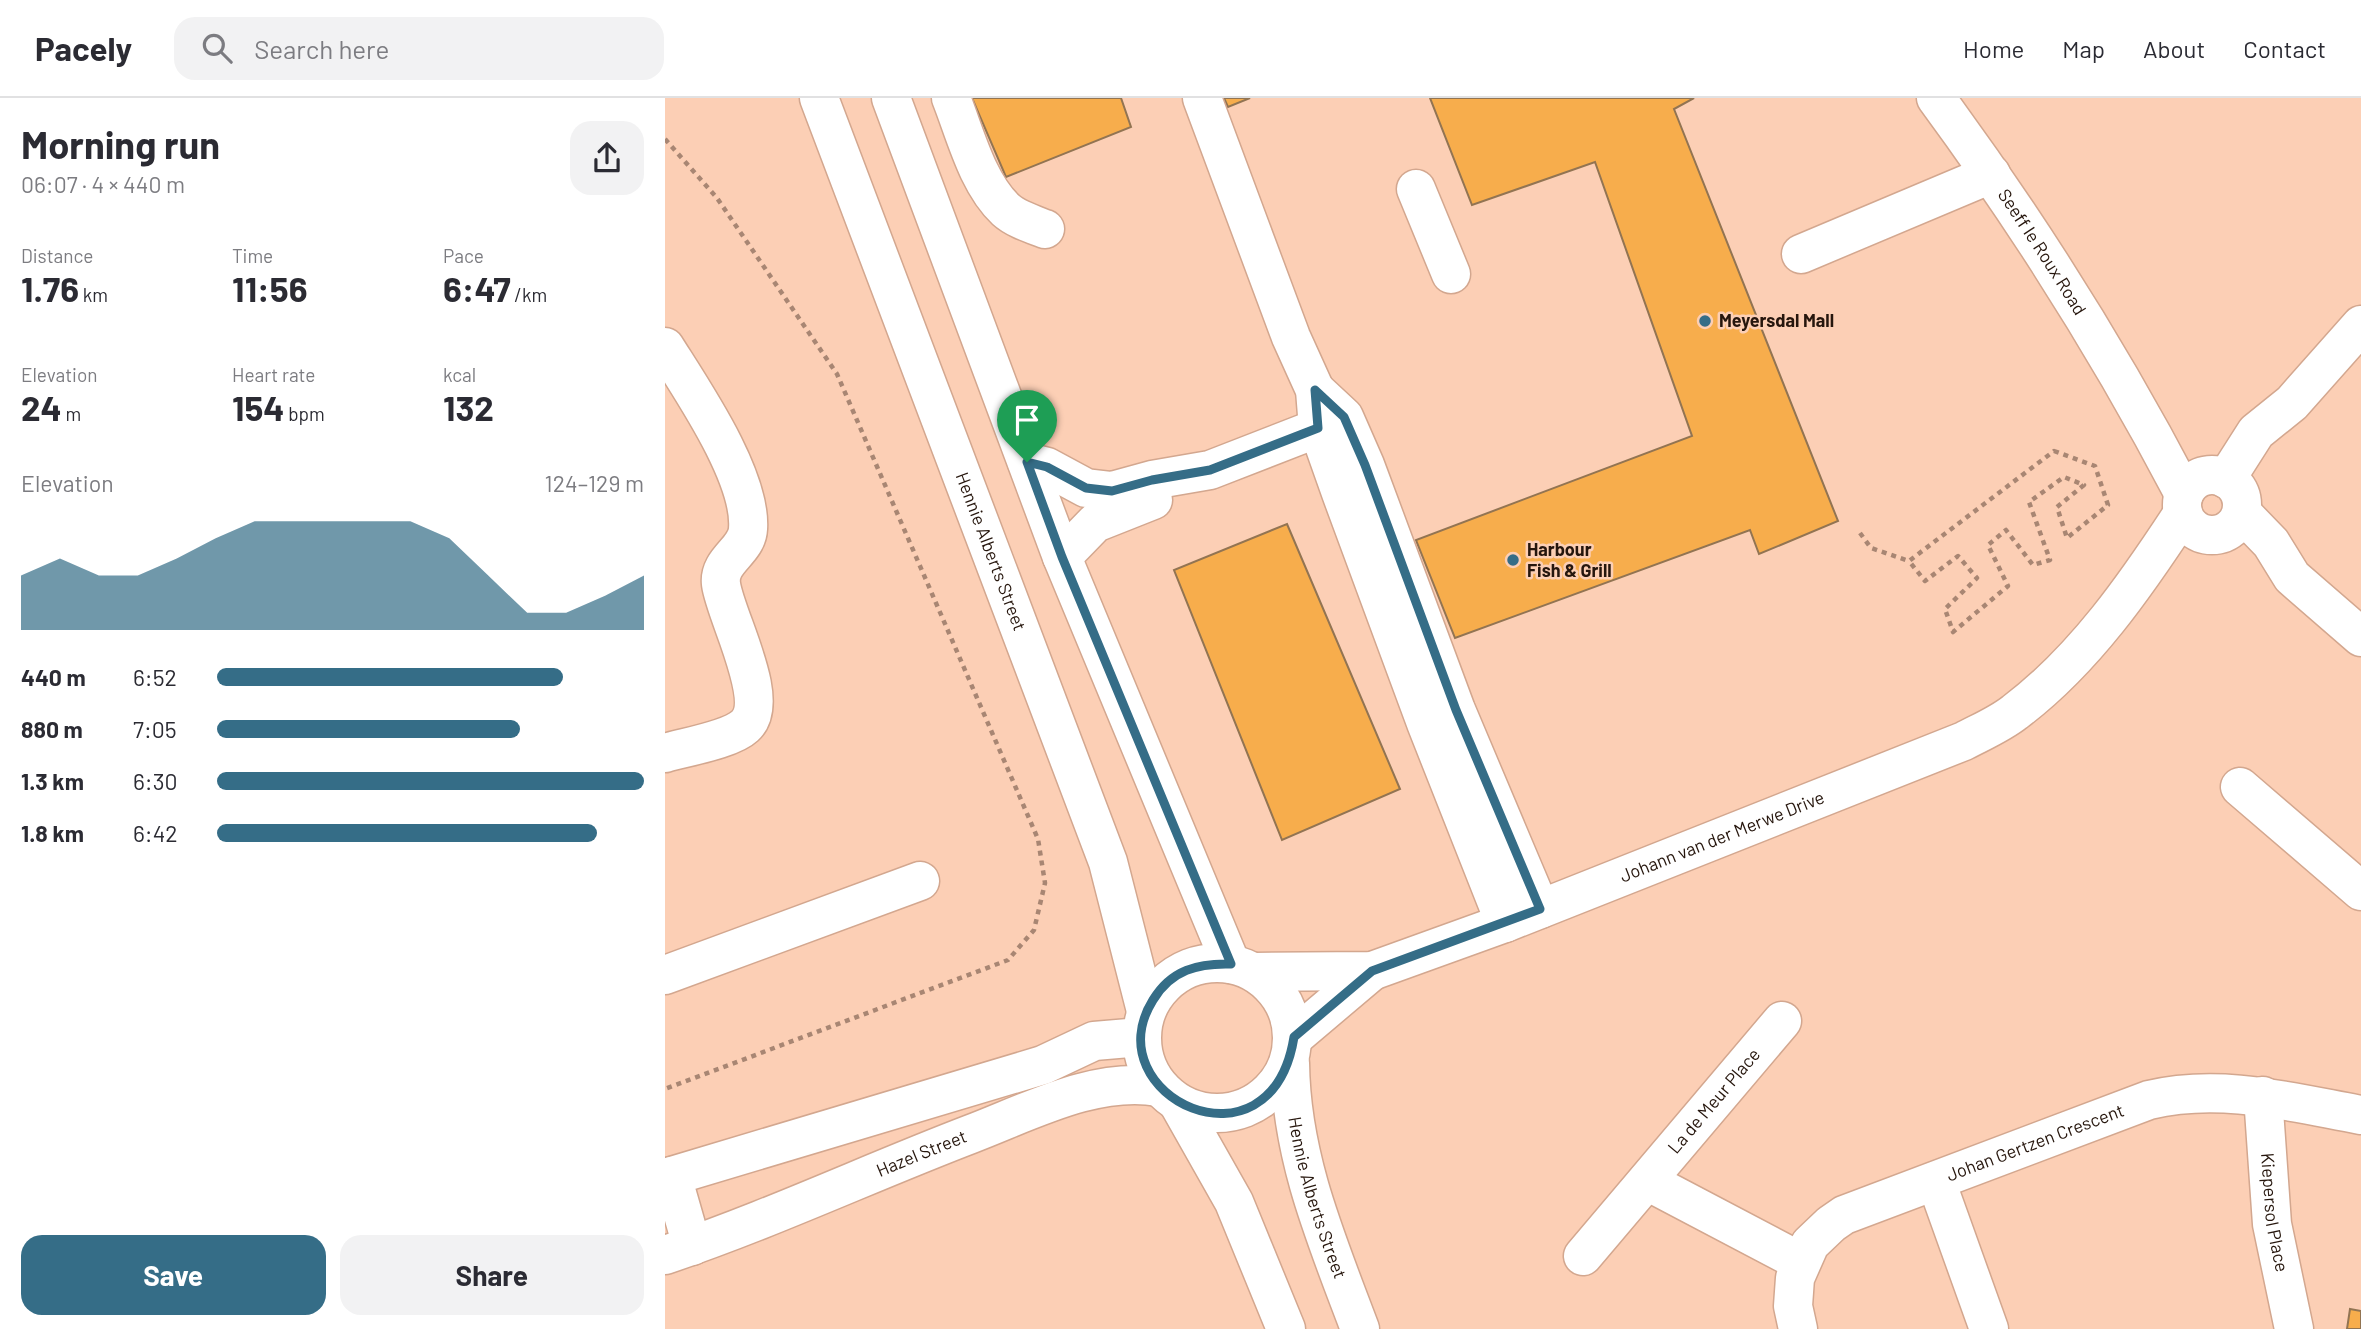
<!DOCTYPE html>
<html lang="en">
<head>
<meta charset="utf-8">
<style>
  :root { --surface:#fff; --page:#f2f2f3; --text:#2b2b33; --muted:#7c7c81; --line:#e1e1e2; --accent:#356d87 }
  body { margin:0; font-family:Barlow,sans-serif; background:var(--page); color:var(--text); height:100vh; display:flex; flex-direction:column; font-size:26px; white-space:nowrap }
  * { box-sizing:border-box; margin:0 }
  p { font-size:23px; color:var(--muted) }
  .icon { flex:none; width:38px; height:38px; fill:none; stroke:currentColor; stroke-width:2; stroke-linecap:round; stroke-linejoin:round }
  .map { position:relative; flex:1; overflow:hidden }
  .sheet { display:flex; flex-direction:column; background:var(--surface); width:665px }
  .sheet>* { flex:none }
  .pin { position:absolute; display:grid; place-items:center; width:60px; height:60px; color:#fff; margin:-72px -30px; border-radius:50% 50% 50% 0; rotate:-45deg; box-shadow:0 0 7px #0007 }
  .pin .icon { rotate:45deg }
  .round { display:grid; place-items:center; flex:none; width:74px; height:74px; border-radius:21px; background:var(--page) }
  .overview { display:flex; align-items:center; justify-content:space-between; height:119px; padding:0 21px }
  h1 { font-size:38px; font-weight:700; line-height:52px }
  .stats { display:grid; grid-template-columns:repeat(3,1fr); gap:10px; height:119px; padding:7px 21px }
  .stats div { display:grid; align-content:center }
  .stats b { font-size:35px; font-weight:700 }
  .stats small { font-size:19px; font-weight:400 }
  .stats p { font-size:19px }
  .chart { height:196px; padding:14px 21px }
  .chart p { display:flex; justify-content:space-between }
  .chart svg { width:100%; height:126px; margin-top:7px; fill:var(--accent); opacity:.7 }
  .primary-button { display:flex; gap:14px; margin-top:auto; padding:14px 21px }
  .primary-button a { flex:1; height:80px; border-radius:21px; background:var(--accent); color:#fff; font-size:28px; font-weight:700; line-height:80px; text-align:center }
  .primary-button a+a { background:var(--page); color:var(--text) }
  ul { padding:0 21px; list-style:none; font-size:23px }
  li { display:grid; grid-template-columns:112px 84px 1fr; align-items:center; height:52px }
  li i { height:18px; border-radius:9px; background:var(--accent) }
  header { display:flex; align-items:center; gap:42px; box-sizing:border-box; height:98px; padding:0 35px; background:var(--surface); border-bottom:2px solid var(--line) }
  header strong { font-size:33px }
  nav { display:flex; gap:38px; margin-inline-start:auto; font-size:24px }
  .search { width:490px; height:63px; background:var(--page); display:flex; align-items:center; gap:18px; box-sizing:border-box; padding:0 24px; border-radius:21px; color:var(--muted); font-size:26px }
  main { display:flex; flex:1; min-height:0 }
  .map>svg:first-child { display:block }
  .building { fill:#f7ad4c; stroke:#927452; stroke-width:2 }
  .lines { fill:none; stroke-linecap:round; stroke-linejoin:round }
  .minor-casing { stroke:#d3a78f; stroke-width:41 }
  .path { stroke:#a88673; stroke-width:4.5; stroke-dasharray:5 5; stroke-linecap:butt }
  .minor { stroke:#fff; stroke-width:38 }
  .route-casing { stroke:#fff; stroke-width:14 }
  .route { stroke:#356d87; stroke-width:9 }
  .poi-dot { fill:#356d87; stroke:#fccfb5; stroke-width:2.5 }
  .labels { text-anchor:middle; stroke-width:5; stroke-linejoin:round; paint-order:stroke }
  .street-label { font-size:18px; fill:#26160d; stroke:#fccfb5 }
  .poi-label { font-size:18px; font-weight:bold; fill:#26160d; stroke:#fccfb5; text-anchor:start }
</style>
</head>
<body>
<header>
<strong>Pacely</strong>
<div class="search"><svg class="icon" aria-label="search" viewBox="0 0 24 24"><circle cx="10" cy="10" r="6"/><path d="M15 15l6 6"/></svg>Search here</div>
<nav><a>Home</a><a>Map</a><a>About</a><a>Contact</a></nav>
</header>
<main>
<section class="sheet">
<div class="overview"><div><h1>Morning run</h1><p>06:07 · 4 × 440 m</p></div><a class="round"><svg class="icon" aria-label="share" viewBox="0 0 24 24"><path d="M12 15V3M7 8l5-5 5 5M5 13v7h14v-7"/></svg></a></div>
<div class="stats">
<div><p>Distance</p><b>1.76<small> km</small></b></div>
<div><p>Time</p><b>11:56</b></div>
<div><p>Pace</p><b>6:47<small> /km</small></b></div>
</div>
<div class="stats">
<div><p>Elevation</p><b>24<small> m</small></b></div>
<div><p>Heart rate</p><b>154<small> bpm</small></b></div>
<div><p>kcal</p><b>132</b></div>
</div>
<div class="chart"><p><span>Elevation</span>124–129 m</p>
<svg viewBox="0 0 160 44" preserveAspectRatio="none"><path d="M0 44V25L10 19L20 25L30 25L40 19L50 12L60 6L70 6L80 6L90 6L100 6L110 12L120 25L130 38L140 38L150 32L160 25V44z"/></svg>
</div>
<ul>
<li><b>440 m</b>6:52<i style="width:81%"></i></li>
<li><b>880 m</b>7:05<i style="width:71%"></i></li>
<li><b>1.3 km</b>6:30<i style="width:100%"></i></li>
<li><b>1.8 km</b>6:42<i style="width:89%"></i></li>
</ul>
<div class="primary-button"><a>Save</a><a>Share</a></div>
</section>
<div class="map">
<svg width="1696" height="1231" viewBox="0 0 1696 1231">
  <rect width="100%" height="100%" fill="#fccfb5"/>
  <g class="building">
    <path d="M307,0H456L466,29L341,79Z"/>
    <path d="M559,0H585L563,9Z"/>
    <path d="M765,0H1029L1009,11L1173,423L1094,456L1085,432L790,540L751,442L1027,338L930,64L807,107Z"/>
    <path d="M622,426L735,691L617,742L509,472Z"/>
    <path d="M1685,1211L1696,1213V1231H1682Z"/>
  </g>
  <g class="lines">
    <g class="minor-casing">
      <g id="minor">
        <path id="s1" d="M154,0L443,764L481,913"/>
        <path d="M226,0L397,459L566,866"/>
        <path d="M286,0C300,35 312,85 341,112C351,121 367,126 380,131"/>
        <path d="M537,0L626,239L650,292L653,330L676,395L761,625L840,825"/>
        <path id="s2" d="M1271,0C1363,125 1447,258 1519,396"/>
        <path d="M751,91L786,176"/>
        <path d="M1136,156L1326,76"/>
        <path d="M0,249C27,292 87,379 83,431C82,453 53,462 56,486C60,518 108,603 80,628C65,642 20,649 0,655"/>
        <path d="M650,292L679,319L700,367L791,612L875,811"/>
        <path d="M362,364L382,369L421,390L447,393L487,382L545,372L653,330"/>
        <circle cx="1547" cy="407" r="30"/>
        <path d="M1561,381L1591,334L1627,305L1696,227"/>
        <path d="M1577,415L1606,445L1627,479L1696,539"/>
        <path d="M397,459L430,425L488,402"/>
        <path d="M1575,689L1696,793"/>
        <circle cx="552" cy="940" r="75"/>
        <path id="s3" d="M590,874L707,873L840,825L1299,643C1316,634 1335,626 1350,614C1419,562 1471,487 1518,415"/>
        <path d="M0,877L255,783"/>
        <path d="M629,939L707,873"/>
        <path id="s4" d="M625,965C626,1060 662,1143 695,1231"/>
        <path id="s5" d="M1598,998L1607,1126L1629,1231"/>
        <path d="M513,1005L569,1104L621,1231"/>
        <path d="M7,1078L27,1148"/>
        <path d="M0,1080L378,967L429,943L476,939"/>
        <path d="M982,1083L1136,1164"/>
        <path d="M1271,1083L1324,1231"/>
        <path id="s6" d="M0,1157C104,1122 204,1075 306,1036C364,1014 430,978 494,989"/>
        <path id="s7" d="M918,1158L1117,923"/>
        <path id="s8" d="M1133,1231L1128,1208L1130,1180L1145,1146L1166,1126L1179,1117L1484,1002C1556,985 1625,1004 1696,1017"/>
      </g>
    </g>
    <g class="path">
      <path d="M0,41L52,100L172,276L373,741L380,785L369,832L343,862L0,991"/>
      <path d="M1389,353L1430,368L1443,407L1402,440L1392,409L1419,387L1399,379L1364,404L1385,462L1368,467L1341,432L1323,447L1343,488L1288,534L1280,511L1312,480L1293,458L1260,483L1244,463Z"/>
      <path d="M1195,435L1206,450L1244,463"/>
    </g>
    <use href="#minor" class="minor"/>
  </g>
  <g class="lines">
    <g class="route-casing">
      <path id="route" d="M650,292L679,319L700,367L791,612L875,811L707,873L629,939C606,1082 428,998 488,902C506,872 533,865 566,866L397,459L362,364L382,369L421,390L447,393L487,382L545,372L653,330Z"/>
    </g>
    <use href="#route" class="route"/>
  </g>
  <g class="poi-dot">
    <circle cx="1040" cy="223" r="7"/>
    <circle cx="848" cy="462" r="7"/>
  </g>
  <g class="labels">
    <g class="street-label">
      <text dy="6" stroke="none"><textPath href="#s2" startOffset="187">Seeff le Roux Road</textPath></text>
      <text dy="6" stroke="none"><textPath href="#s1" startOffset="485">Hennie Alberts Street</textPath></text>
      <text dy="6" stroke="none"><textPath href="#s3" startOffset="492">Johann van der Merwe Drive</textPath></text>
      <text dy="6" stroke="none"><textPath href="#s7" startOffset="203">La de Meur Place</textPath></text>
      <text dy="6" stroke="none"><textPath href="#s8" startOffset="338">Johan Gertzen Crescent</textPath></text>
      <text dy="6" stroke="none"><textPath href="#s6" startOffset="276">Hazel Street</textPath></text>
      <text dy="6" stroke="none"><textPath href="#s4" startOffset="138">Hennie Alberts Street</textPath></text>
      <text dy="6" stroke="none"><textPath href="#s5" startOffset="117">Kiepersol Place</textPath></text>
    </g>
    <g class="poi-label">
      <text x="1054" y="229">Meyersdal Mall</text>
      <text x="862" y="458">Harbour<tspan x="862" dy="21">Fish &amp; Grill</tspan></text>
    </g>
  </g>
</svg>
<div class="pin" style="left:362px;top:364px;background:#1e9e55"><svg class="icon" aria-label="arrive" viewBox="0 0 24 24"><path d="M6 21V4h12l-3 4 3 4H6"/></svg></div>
</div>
</main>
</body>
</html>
